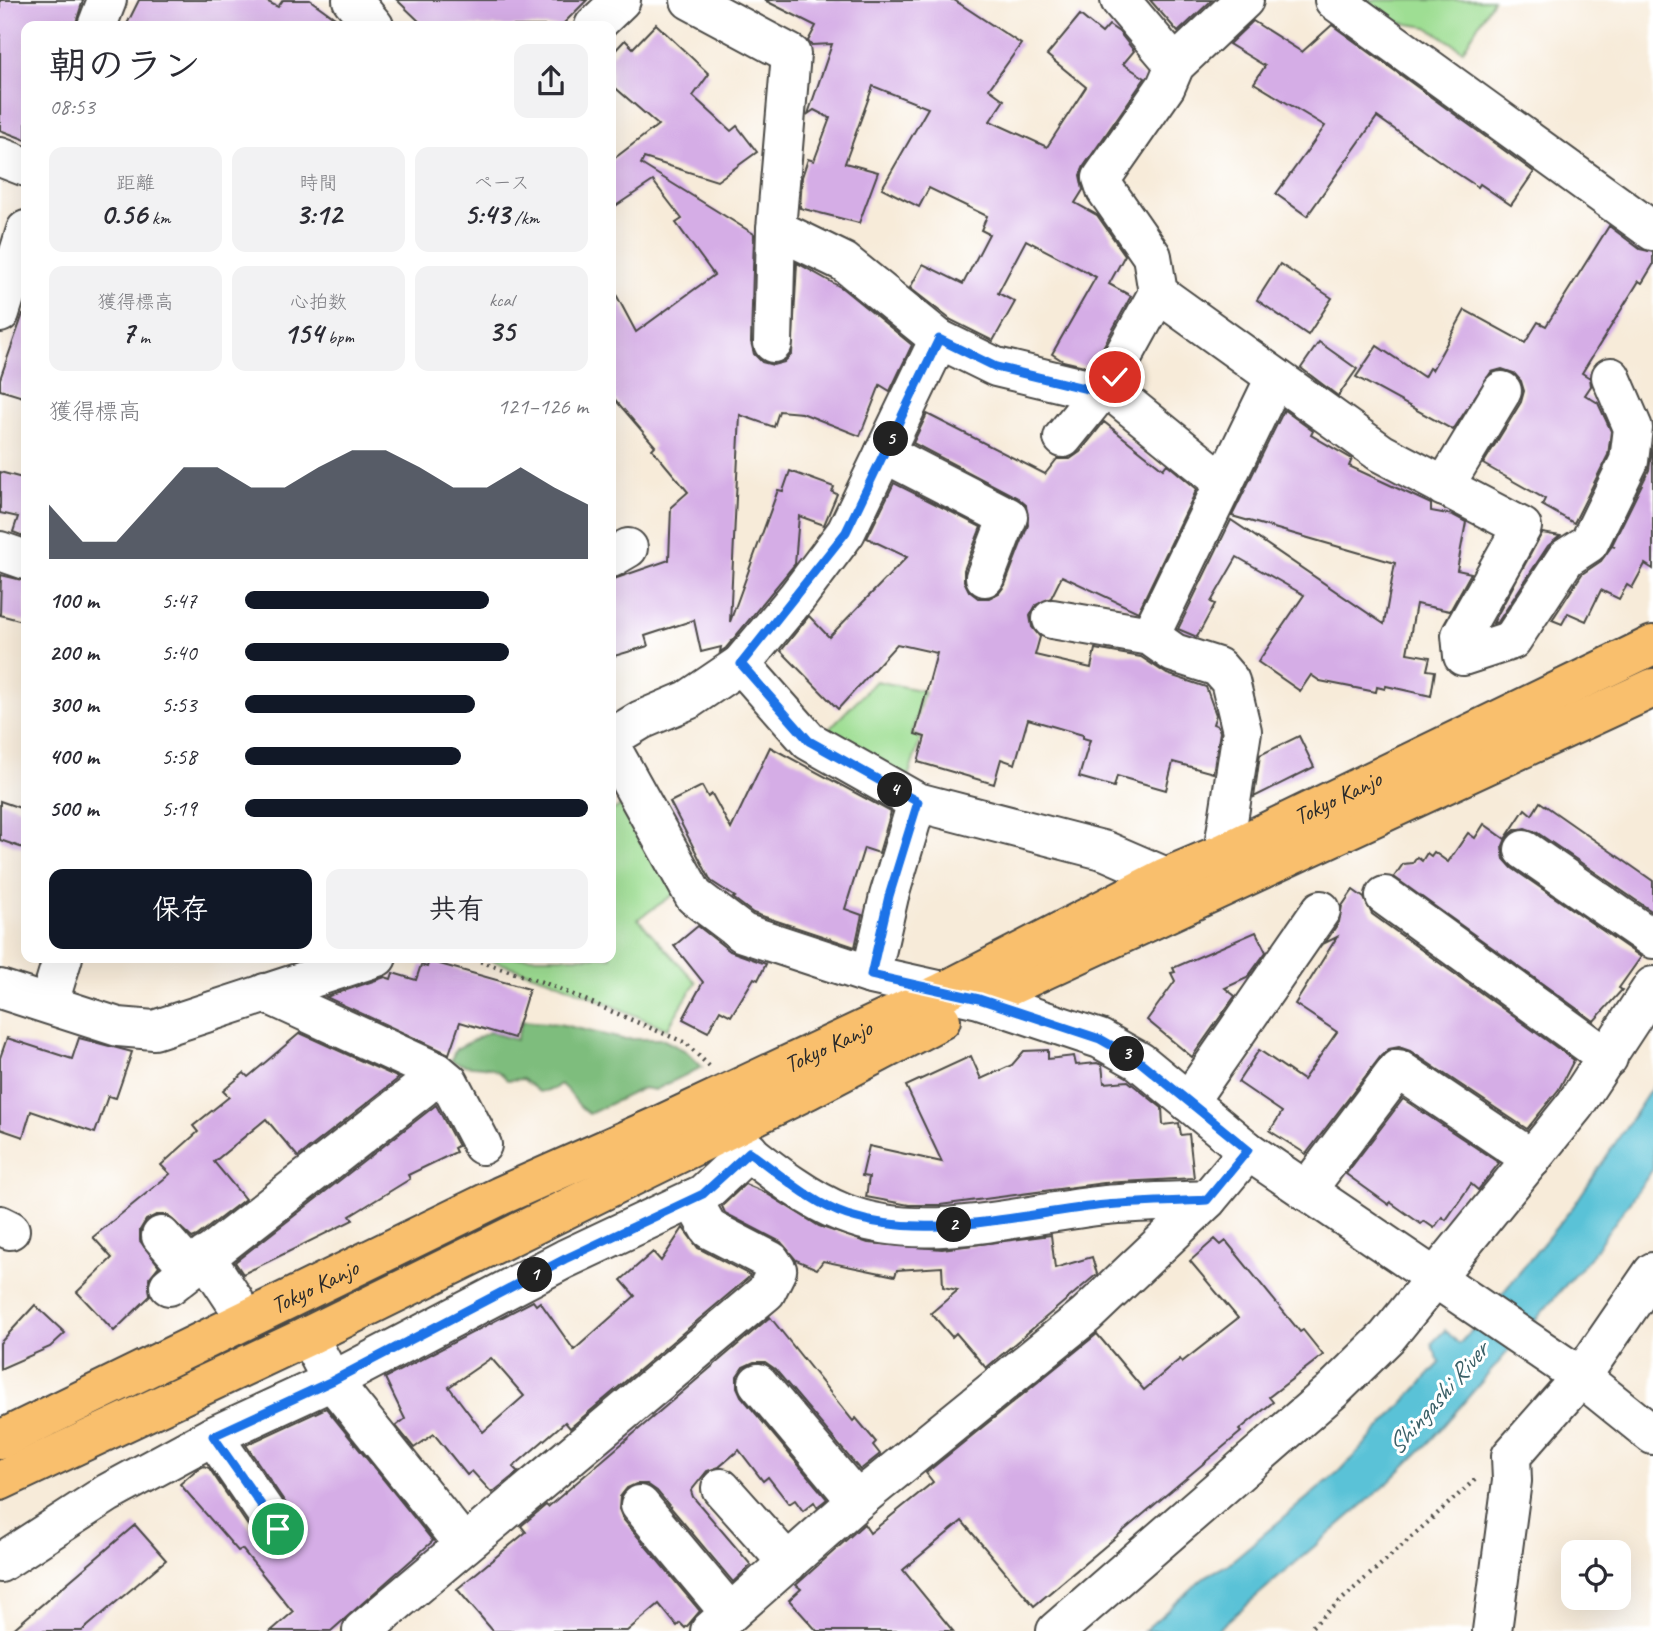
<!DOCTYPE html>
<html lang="ja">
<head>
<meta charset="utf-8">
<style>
  :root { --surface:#fff; --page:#f2f2f3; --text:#2b2b33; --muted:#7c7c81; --accent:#111827 }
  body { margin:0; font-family:Caveat,"Klee One",sans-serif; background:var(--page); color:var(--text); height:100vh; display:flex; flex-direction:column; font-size:26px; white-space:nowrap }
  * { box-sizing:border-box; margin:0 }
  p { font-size:23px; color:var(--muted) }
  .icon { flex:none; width:38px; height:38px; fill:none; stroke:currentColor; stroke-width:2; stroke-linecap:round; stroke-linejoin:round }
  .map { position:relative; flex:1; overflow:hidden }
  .drawer { position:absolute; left:21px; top:21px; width:595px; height:942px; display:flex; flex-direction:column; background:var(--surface); border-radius:14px; box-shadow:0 7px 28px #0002 }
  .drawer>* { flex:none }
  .controls { position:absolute; left:1561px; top:1540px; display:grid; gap:14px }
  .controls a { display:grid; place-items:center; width:70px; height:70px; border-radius:14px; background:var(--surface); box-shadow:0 7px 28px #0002; font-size:35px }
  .pin { position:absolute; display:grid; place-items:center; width:60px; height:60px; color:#fff; margin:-30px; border:4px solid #fff; border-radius:50%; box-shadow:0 2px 7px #0007 }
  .km { position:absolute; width:35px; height:35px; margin:-18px; border-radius:50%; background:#222; color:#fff; font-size:19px; line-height:35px; text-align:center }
  .round { display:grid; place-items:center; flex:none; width:74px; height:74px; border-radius:14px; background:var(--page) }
  .summary { display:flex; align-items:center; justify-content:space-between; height:119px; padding:0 28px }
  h1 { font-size:38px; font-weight:800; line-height:52px }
  .figures { display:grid; grid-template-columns:repeat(3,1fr); gap:10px; height:119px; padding:7px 28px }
  .figures div { display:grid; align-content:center; border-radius:14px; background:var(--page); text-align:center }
  .figures b { font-size:30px; font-weight:800 }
  .figures small { font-size:19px; font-weight:400 }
  .figures p { font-size:19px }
  .chart { height:196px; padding:14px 28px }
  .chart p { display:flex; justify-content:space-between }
  .chart svg { width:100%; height:126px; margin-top:7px; fill:var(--accent); opacity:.7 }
  .action { display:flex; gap:14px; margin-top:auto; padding:14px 28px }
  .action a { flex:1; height:80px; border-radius:14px; background:var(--accent); color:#fff; font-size:28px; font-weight:800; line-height:80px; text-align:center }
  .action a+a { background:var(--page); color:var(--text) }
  ul { padding:0 28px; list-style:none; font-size:23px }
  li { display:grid; grid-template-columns:112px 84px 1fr; align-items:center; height:52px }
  li i { height:18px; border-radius:9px; background:var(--accent) }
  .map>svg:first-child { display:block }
  .green { fill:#9ede93; stroke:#64845f; stroke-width:2 }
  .forest { fill:#7ebd7d; stroke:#547454; stroke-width:2 }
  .water { fill:#5ac2d7; stroke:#427681; stroke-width:2 }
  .building { fill:#d5ade6; fill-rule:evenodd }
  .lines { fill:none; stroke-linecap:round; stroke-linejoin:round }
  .minor-casing { stroke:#4a4845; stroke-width:42 }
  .highway-casing { stroke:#4a4845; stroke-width:42 }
  .path { stroke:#4a4845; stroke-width:4.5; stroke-dasharray:2 5; stroke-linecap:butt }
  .minor { stroke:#fff; stroke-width:38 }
  .highway { stroke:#f9bf6d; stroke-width:38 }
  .route-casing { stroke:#fff; stroke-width:14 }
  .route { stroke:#1a73e8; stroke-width:9 }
  .labels { text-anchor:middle; stroke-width:6; stroke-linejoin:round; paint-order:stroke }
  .street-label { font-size:24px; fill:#2b2b2b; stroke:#fff }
  .water-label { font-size:26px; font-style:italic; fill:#3b6067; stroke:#fff }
</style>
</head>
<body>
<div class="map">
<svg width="1653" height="1631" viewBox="0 0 1653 1631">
  <rect width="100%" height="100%" fill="#fff"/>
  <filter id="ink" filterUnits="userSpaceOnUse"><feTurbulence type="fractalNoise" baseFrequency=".0143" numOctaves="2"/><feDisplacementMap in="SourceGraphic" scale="14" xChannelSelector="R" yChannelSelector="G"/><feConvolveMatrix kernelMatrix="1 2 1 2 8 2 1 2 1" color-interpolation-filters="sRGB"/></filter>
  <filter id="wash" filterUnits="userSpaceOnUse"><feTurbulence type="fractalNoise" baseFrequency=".00686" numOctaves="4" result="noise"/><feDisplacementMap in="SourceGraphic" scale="28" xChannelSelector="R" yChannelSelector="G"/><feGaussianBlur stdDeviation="1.57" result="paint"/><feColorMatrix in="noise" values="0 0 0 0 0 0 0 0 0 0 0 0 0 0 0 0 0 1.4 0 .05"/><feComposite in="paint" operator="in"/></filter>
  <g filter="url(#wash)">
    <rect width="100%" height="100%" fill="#f7ebd9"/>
    <g class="green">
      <path d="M1351,0H1493L1463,50L1427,27L1377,19Z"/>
      <path d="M876,681L924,691L912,734L921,738L904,789L819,739Z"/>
      <path d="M626,803L679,891L638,919L696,982L667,1029L552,980L481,957H611V811Z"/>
    </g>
    <path class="forest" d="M522,1021L559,1024L622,1039H662L686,1051L702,1067L655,1090L643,1088L589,1114C574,1104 574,1094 560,1084L554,1089L539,1092L523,1079L507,1080C492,1059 470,1072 451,1060L456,1049L489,1032L516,1040Z"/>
    <path class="water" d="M1653,1086V1169L1590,1257L1432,1439L1387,1484L1216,1631H1144L1206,1576L1227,1565L1343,1468L1440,1363L1431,1344L1445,1330L1459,1344L1474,1328L1573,1207Z"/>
    <g id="blocks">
      <g class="building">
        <path d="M0,0H83L75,26H26V140L0,130Z"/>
        <path d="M139,0H264L278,7L283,0H310L346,26H126Z"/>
        <path d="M397,0H587L561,26H424Z"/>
        <path d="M764,0H954L1021,44L989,89L1004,100L990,121L1047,147L1086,87L1047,55L1080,15L1102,33L1109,25L1119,32L1134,51L1123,64L1145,78L1084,166L1080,175L1083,190L1075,203L1097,215L1125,255L1109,284L1131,296L1101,351L1097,369L1063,361L1052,354L1096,277L1026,240L998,293L1015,302L993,341L951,320L910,288L923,264L963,284L989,234L981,230L987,216L929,188L919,207L882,188L928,108L873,86L845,163L878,172L859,223L800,208L802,177L808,159L814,161L830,118L814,110L808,114L832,44L811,45L808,41L816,26Z"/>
        <path d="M1150,0H1212L1178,32Z"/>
        <path d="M1253,21L1302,52L1332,25L1534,172L1511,205L1480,184L1478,187L1455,172L1377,117L1307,216L1276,194L1325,126L1254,83L1265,66L1229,44Z"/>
        <path d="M656,24L709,74L693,96L731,131L737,126L757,152L717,181L644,158L641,164L754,234L751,342L754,354L762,362L773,365L784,362L792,354L797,263L842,288L912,345L890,391L880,385L860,436L802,413L779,411L774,427L740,415L730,622L778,490L783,491L790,471L834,487L832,492L837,494L824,525L799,516L795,564L726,648L720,652L721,647L701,652L694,620L645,636L648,646L611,657V580L669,560L671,507L688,492L652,449L655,446L611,395V285L636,332L714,275L676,223L682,219L653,181L611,209V161L658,125L611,84V55L625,40L633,48Z"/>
        <path d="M1609,226L1640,249L1653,252V265L1642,283L1639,281L1582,373L1590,378L1591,386L1585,395L1598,403L1611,431L1608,455L1574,523L1542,505L1545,499L1483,464L1521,402L1524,391L1521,381L1514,373L1502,369L1491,372L1453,430L1356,377L1377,346L1424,377L1429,368L1432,370L1465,310L1525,343L1538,322L1546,326Z"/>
        <path d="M1280,264L1332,298L1308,335L1257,300Z"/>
        <path d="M23,314L26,315V398L0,390V379Z"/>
        <path d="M1319,342L1357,369L1338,396L1301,368Z"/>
        <path d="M1284,410L1313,431L1311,435L1352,459L1349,466L1431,504V511L1453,515L1466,522L1457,570L1471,573L1450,611L1416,604L1407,653L1430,657L1427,670L1435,671L1431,696L1386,686L1385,689L1377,687L1376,692L1320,681L1311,675L1300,691L1258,662L1304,595L1237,557L1211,602L1215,604L1197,637L1178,629L1231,520L1384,624L1395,563L1232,516Z"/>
        <path d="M927,414L1045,474L1057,459H1070L1080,452L1104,422L1163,469L1167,464L1197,489L1138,612L1062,576L1051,598L1036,605L1030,616L1032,627L1040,637L1035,655L1091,668L1095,649L1141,657L1167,674L1206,687L1216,715L1213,724L1218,726L1220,732L1213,773L1173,762L1166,790L1117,776L1114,787L1079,777L1090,740L1083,738V735L1028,719L1015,764L1001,759L994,784L918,762L925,737L915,734L937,653L897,644L838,709L781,651L809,616L829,637L907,557L867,538L894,483L981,527L964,570V581L969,591L978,598H989L999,593L1005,585L1028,525L1026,505L1018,498L913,443Z"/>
        <path d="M1653,445V569L1645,564L1632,588L1627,585L1619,599L1601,590L1586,621L1568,613L1562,624L1552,620L1582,574L1601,561L1612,546L1615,547L1612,545L1649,470Z"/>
        <path d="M0,472L26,479V537L13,532L18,517L0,513Z"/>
        <path d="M1542,533L1560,536L1548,546L1498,622L1493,623Z"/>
        <path d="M1,575L26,581V622L0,615Z"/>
        <path d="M1299,736L1314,767L1254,797L1260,755Z"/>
        <path d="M770,747L891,812L879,853L864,848L845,909L862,915L855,947L753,913L733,898L735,897L711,881L670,802L702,786L708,797L712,794L731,829Z"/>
        <path d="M0,801L26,810V849L0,840Z"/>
        <path d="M1540,802L1653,881V912L1536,832L1525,828L1515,830L1506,838L1502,848L1504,859L1512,868L1641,957L1619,988L1622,990L1594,1021L1394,877L1403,864L1413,863L1417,857L1422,861L1427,853L1431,856L1434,852L1448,862L1468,833L1475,838L1484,824L1505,839L1525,809L1532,815Z"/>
        <path d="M1353,890L1364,898L1372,914L1574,1060L1559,1089L1527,1129L1410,1051L1399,1047L1389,1049L1381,1056L1306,1154L1270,1131L1282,1112L1238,1082L1259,1050L1303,1080L1337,1032L1295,1004L1337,937L1325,943L1339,922L1342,906Z"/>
        <path d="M698,926L730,951L766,964L758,980L754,978L731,1016L720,1010L708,1032L683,1019L703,982L674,946Z"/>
        <path d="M1256,932L1266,952L1247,978L1225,988L1235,996L1192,1057L1147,1020L1175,981L1171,973L1175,972L1173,968Z"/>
        <path d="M429,961L529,989L514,1038L460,1022L449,1054L326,997L385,977L391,979L393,973L416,980L421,965L427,967Z"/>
        <path d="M300,1033L399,1078L298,1157L266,1119L214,1162L245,1199L197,1236L192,1238L167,1215H156L146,1220L140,1230V1241L159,1266L149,1278L150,1296L114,1331L77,1292L112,1258L93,1237L170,1174L161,1165L198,1132L193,1126L229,1097L223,1091L244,1073L248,1077Z"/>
        <path d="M7,1038L72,1059L79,1038L132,1052L116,1098L108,1096L95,1133L31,1111L23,1137L0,1129V1058Z"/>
        <path d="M1048,1050V1059L1074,1056L1076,1065L1097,1063L1102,1065L1104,1083L1128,1081L1162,1108L1163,1125L1179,1123L1181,1135L1189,1134L1194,1178L1104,1183L940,1205H909L866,1197L869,1177L862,1176L869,1146L942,1162L906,1086L971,1056L981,1079L1012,1065L1024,1051Z"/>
        <path d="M1403,1099L1499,1163L1478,1190L1471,1184L1446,1220L1442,1217L1434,1228L1424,1221L1421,1224L1390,1202L1389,1205L1346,1174Z"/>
        <path d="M436,1105L458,1146L454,1148L456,1152L408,1175L410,1179L350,1216L353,1220L243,1274L235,1262Z"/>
        <path d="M745,1184L764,1192L819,1226L868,1243L942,1249L1051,1235L1055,1268L1092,1257L1097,1274L986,1368L956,1333L952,1337L931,1313L958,1290L943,1287L942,1267L897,1270L895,1276L823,1261L817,1269L796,1260L781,1242L725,1213L722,1206Z"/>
        <path d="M683,1228L698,1248L750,1275L748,1278L570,1428L565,1422L513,1467L518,1472L492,1493L472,1471L467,1475L434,1434L414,1448L396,1426L405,1419L385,1378L533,1301L536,1305L540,1302L574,1350L635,1296L621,1280L653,1252L661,1261ZM491,1358L524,1396L483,1432L449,1387Z"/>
        <path d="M1215,1239L1221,1245L1226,1241L1300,1332L1303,1330L1323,1355L1269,1397L1273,1402L1239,1430L1241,1432L1034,1606L962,1521L903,1570L953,1631H817L789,1600L801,1589L796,1585L864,1524L870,1533L933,1482L926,1473L1097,1334L1144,1390L1180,1359L1182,1362L1238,1318L1190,1261Z"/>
        <path d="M35,1305L65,1333L50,1347L0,1369V1343Z"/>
        <path d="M770,1317L853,1421L856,1418L876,1442L873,1445L880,1454L860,1470L775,1369L765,1362H754L743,1367L737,1376V1387L741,1396L827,1499L817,1507L814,1502L803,1511L795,1500L789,1504L768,1477L763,1481L739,1450L719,1467L707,1471L691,1491L693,1497L751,1565L733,1582L657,1491L647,1484H636L627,1488L620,1497L619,1509L623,1519L700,1611L689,1624L685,1628L680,1623L677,1626L659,1604L627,1631H493L457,1589L526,1532L521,1526L546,1505L548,1507Z"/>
        <path d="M326,1408L433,1541L331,1631H271L293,1612L242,1549L238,1551L180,1484L196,1470L204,1466L209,1468L259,1542L268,1549L279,1551L289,1547L297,1538L299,1528L295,1517L246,1445Z"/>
        <path d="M135,1525L166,1560L82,1631H11Z"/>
      </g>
    </g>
  </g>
  <g filter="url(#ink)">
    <use href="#blocks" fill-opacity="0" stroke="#4a4845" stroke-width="2"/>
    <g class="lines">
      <g class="minor-casing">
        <g id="minor">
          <path d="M352,0L374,26"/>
          <path d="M690,0L791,54L776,229L773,343"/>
          <path d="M1120,0L1175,65"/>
          <path d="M1244,0L1175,65L1166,86L1102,178L1106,190L1152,256L1158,293L1381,453L1522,527L1461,635L1463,656L1512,640L1566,558L1589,543L1629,461L1633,428L1611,377"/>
          <path d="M1334,0L1653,231"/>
          <path d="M97,26L107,0"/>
          <path d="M594,26L621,0"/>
          <path d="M0,157L26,167"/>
          <path d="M776,229L844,262L939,339L996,367L1100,392L1116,386L1121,399L1222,481"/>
          <path d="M0,313L26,230"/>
          <path d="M1116,386L1120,362L1158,293"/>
          <path d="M1063,438L1100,392"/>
          <path d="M884,453L1008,517L985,577"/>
          <path d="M1444,487L1502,391"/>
          <path d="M0,551L26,560"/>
          <path d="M611,558L628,548"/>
          <path d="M1052,619L1150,636L1174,653L1218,667L1230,681L1242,731L1223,853"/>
          <path d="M1150,636L1275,378"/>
          <path d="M741,664L809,741L917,802L1106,851L1166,877"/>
          <path d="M611,738L641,720L688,700L741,664L797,597L846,532L939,339"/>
          <path d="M611,747L694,896L743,933L871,975L979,999L1100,1039L1139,1061L1248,1151L1581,1377L1653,1435"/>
          <path d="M1524,850L1653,939"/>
          <path d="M1385,896L1608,1058"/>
          <path d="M871,975L889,896L917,802"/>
          <path d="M0,989L118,1027L154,1030L377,957"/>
          <path d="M265,993L437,1072L449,1082L482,1145"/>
          <path d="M49,1003L63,957"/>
          <path d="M1188,1102L1321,910"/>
          <path d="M729,1137C764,1164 802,1197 843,1213C925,1246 1023,1213 1106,1205C1139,1202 1173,1202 1207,1200"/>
          <path d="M1306,1191L1398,1069L1532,1159"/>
          <path d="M0,1225L10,1230"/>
          <path d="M161,1236L189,1268"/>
          <path d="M205,1256L234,1300"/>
          <path d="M169,1286L422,1088L437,1072"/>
          <path d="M308,1336L332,1381L464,1545"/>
          <path d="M758,1383L857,1501"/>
          <path d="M213,1436L277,1529"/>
          <path d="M721,1488L788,1563"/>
          <path d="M640,1505L730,1613"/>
          <path d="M0,1563L108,1493L213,1436L332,1381L565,1259L703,1194L749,1151"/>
          <path d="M362,1631L766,1292L777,1270L771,1261L709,1229L692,1199"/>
          <path d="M710,1631L857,1501L1086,1315L1207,1200L1248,1151"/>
          <path d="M1056,1631L1332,1391L1387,1337L1575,1105L1653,986"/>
          <path d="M1492,1631L1512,1481L1511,1456L1581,1377L1653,1272"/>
        </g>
      </g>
      <g class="highway-casing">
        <g id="highway">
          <path d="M1001,990L1653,688"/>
          <path id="s1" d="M0,1440L500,1196L662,1124L943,992L1166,877L1223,853L1653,645"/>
          <path d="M0,1481L308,1336L808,1090L941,1020"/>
        </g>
      </g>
      <g class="path">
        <path d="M467,957L545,983L686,1043L709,1066"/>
        <path d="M1307,1631L1478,1477"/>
      </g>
      <use href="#minor" class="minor"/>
      <use href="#highway" class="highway"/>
    </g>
  </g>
  <g class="lines" filter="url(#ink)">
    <g class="route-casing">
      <path id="route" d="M278,1529L213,1436L332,1381L565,1259L703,1194L749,1152C779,1173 811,1203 847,1215C931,1242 1021,1213 1106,1205C1139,1202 1173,1202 1207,1200L1248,1150L1139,1061L1100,1039L979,999L871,975L889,896L918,802L809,741L741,664L846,532L939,339L996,367L1100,392L1116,386L1115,377"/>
    </g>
    <use href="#route" class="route"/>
  </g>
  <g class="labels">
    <g class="street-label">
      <text dy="8" stroke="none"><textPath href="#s1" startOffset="1484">Tokyo Kanjo</textPath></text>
      <text dy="8" stroke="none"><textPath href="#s1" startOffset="917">Tokyo Kanjo</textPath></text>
      <text dy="8" stroke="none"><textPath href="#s1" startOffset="350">Tokyo Kanjo</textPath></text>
    </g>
    <g class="water-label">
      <text transform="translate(1437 1398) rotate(-49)" y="9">Shingashi River</text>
    </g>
  </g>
</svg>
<div class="controls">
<a><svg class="icon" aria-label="locate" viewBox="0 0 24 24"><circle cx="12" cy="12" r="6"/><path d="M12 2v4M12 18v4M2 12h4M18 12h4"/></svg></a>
</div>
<div class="pin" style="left:278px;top:1529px;background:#1e9e55"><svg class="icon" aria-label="arrive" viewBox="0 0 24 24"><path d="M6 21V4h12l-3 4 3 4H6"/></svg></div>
<div class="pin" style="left:1115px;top:377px;background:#d93025"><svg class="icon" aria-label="check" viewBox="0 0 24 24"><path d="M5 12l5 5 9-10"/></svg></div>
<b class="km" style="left:535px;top:1275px">1</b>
<b class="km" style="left:954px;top:1225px">2</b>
<b class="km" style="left:1127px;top:1054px">3</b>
<b class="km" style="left:895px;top:790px">4</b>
<b class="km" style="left:891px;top:439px">5</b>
<section class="drawer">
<div class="summary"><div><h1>朝のラン</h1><p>08:53</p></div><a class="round"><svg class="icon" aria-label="share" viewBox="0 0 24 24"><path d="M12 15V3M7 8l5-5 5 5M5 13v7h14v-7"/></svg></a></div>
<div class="figures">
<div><p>距離</p><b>0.56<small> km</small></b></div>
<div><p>時間</p><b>3:12</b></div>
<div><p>ペース</p><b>5:43<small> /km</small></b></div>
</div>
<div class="figures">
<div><p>獲得標高</p><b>7<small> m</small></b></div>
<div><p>心拍数</p><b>154<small> bpm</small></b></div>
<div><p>kcal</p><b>35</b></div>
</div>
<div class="chart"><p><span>獲得標高</span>121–126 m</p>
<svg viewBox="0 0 160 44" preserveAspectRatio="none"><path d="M0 44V25L10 38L20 38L30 25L40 12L50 12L60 19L70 19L80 12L90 6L100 6L110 12L120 19L130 19L140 12L150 19L160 25V44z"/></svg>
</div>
<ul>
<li><b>100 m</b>5:47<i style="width:71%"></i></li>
<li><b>200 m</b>5:40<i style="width:77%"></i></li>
<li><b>300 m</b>5:53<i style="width:67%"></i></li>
<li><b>400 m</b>5:58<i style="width:63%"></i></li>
<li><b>500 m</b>5:19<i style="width:100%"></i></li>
</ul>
<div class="action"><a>保存</a><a>共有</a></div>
</section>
</div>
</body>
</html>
